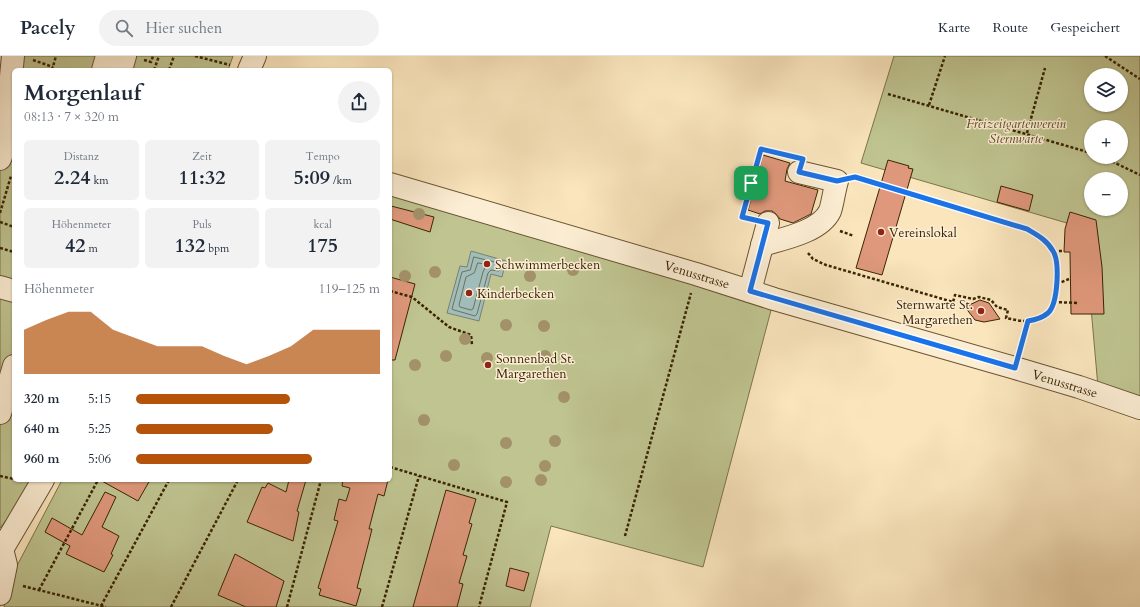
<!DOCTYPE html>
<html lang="de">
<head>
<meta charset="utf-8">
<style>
  :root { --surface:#fff; --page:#f2f2f3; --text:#1f2937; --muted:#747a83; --line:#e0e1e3; --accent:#b45309 }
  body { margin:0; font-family:Cardo,serif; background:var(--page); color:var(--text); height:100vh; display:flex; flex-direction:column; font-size:15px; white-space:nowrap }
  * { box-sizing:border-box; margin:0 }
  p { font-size:13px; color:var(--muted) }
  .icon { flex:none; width:22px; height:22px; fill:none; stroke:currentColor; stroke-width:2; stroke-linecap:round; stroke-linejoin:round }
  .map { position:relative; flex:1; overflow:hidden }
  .drawer { position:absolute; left:12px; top:12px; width:380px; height:414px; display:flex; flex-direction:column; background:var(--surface); border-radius:6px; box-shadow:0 1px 3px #0004 }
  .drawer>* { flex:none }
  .controls { position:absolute; left:1084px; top:12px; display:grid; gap:8px }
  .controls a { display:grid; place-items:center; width:44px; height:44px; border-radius:50%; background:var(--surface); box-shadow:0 1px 3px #0004; font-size:20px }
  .pin { position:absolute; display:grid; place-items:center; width:34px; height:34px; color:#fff; margin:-17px; border-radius:8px; box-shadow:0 2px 6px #0006 }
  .round { display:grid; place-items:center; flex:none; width:42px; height:42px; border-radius:21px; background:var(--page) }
  .headline { display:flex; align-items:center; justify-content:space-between; height:68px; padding:0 12px }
  h1 { font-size:22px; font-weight:600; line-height:30px }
  .figures { display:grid; grid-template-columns:repeat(3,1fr); gap:6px; height:68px; padding:4px 12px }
  .figures div { display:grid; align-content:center; border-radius:6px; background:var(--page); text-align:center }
  .figures b { font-size:20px; font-weight:600 }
  .figures small { font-size:11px; font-weight:400 }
  .figures p { font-size:11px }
  .chart { height:112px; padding:8px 12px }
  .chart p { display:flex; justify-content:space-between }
  .chart svg { width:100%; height:72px; margin-top:4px; fill:var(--accent); opacity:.7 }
  ul { padding:0 12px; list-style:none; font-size:13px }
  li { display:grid; grid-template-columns:64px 48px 1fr; align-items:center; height:30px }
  li i { height:10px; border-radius:5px; background:var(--accent) }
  header { display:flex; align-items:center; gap:24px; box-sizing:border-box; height:56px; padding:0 20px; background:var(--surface); border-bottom:1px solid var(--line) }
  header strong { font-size:19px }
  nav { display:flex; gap:22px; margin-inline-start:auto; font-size:14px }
  .search { width:280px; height:36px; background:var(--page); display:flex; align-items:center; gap:10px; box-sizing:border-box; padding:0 14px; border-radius:22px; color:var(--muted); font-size:15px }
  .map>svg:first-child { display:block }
  .green { fill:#bfc490; stroke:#7c744a; fill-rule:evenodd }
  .water { fill:#a1bdb9; stroke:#788071 }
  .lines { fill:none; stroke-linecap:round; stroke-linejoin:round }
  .shore { stroke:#6e705e; stroke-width:1 }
  .building { fill:#df987b; stroke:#3a2404 }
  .minor-casing { stroke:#6a5432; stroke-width:24 }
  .path { stroke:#3a2404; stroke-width:2.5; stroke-dasharray:3 2; stroke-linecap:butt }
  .minor { stroke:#fceed4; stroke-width:22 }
  .tree { fill:#a3916a }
  .route-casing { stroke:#fff; stroke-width:8 }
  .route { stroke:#1a73e8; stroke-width:5 }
  .poi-dot { fill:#8f2418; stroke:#fceed4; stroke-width:1.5 }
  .labels { text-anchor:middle; stroke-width:3; stroke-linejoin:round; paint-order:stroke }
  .park-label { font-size:13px; font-style:italic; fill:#5b4c27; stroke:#fceed4 }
  .poi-label { font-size:13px; fill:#3a2404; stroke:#fceed4; text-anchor:start }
  .street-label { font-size:13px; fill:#3a2404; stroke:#fceed4 }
</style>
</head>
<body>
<header>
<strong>Pacely</strong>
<div class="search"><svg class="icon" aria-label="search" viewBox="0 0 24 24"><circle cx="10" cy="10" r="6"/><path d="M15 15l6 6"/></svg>Hier suchen</div>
<nav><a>Karte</a><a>Route</a><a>Gespeichert</a></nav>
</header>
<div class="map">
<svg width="1140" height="551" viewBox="0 0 1140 551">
  <rect width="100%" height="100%" fill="#fae5bd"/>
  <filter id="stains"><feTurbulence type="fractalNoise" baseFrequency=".005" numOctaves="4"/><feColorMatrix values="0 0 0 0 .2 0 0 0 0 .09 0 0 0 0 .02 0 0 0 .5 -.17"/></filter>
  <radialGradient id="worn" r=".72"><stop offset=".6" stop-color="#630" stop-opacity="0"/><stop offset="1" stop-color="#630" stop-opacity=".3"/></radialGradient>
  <g class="green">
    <path d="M18,0H233L228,14H17Z"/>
    <path d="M894,0H1140V345L1098,331L1084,172L861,107ZM1091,19H1121V49H1091ZM1091,71H1121V101H1091ZM1091,123H1121V153H1091Z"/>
    <path d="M14,60V424H38L0,472V115L12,85Z"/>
    <path d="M390,136L774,243L703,511L551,470L530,551H4L10,523L62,424H390Z"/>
  </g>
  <path class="water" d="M471,195L506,205L502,221L491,218L479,265L447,257L460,210L467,211Z"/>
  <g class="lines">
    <g class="shore">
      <path d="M474,201L499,207L501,209L499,215L491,214L488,217L477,258L475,260L454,254L452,253L462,216L470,214Z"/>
      <path d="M478,207L485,208L486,210L483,216L473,253L471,254L460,251L459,249L466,221L474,217Z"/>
    </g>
  </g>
  <g class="building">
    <path d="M763,99L790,107L787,113L785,125L818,134L811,158L793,167L780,163L776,158L772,155H765L760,158L748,154Z"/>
    <path d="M888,104L909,110L908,112L913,113L882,219L856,212Z"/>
    <path d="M1001,130L1033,139L1029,155L997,146Z"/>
    <path d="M391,150L434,161L430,176L390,163Z"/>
    <path d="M1070,156L1096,164L1102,211L1104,258H1071L1070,196H1064L1065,173Z"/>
    <path d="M390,221L415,228L395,304H390Z"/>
    <path d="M980,244L989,247L1000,263L984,266L975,264L965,251Z"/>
    <path d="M100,424H150L138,445Z"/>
    <path d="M289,424H306L297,455L299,456L293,485L247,466L262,431L265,432L268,427L286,436Z"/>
    <path d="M343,424H388L384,440L378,438L369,473H372L368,489L357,532L361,533L356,550L319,539L321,533L318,532L338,465L334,464L339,443L346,445L350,432L342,430Z"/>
    <path d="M446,434L476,443L469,467L472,468L463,499L467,500L459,527L463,528L457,551H413Z"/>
    <path d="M105,436L116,441L102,471L119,480L111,498L113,499L104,516L66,498L70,490L45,476L52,462L82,479Z"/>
    <path d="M235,498L284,525L276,551H246L218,539Z"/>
    <path d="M510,512L529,517L524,535L506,530Z"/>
  </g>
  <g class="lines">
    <g class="minor-casing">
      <g id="minor">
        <path d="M103,14L107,0"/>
        <path d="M121,14L125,0"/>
        <path d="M249,14L255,0"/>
        <path d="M0,103L4,92L13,0"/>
        <path d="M390,128L696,218L774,243L1015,312L1079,331L1140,352"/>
        <path d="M762,189C782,183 820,176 830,155C833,146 834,135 837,125L799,116"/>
        <path d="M0,231L14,235"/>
        <path d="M750,235L768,167"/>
        <path d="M0,357L14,310"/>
        <path d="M0,497L43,424"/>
        <path d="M0,538L6,509L2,493"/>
      </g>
    </g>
    <g class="path">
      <path d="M195,0L230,9"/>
      <path d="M1105,0L1140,23"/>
      <path d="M33,4L53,11"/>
      <path d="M144,4L151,6L153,0"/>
      <path d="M52,14L56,0"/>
      <path d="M154,14L159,0"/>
      <path d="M169,14L174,0"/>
      <path d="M888,38L1091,97"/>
      <path d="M929,49L945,0"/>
      <path d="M1027,77L1045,12"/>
      <path d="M1103,101L1140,119"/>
      <path d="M0,157L11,120"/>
      <path d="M749,163L742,161L761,93L788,99"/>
      <path d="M0,166L14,171"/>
      <path d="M840,175L854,180"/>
      <path d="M0,192L14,196"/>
      <path d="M1054,195H1062"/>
      <path d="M808,197L813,203L826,209L953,246L955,239L973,243L979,241L991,244L997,251L1008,254L1006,262C1012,263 1018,265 1024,265C1050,267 1057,243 1057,222C1057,214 1058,202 1053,195C1047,185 1037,179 1027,173L856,121"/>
      <path d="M1057,228L1069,223"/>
      <path d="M390,235L412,241L449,271L471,279L472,289"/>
      <path d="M1054,246L1079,247"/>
      <path d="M1020,292L1028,265"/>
      <path d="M390,411L507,446L479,551"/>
      <path d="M0,420L14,423"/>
      <path d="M625,480L691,237"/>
      <path d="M23,530L106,551"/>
      <path d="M39,534L98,424"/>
      <path d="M101,550L169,424"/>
      <path d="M171,551L238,424"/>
      <path d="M287,551L321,424"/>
      <path d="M382,551L419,420"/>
    </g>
    <use href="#minor" class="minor"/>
  </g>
  <g class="tree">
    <circle cx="419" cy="158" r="6"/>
    <circle cx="573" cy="214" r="6"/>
    <circle cx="435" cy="216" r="6"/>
    <circle cx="405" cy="220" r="6"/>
    <circle cx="530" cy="220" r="6"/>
    <circle cx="506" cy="269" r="6"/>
    <circle cx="544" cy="270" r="6"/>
    <circle cx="465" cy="283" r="6"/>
    <circle cx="446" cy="300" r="6"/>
    <circle cx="545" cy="300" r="6"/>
    <circle cx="487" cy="302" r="6"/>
    <circle cx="415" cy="309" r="6"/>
    <circle cx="564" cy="341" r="6"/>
    <circle cx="424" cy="364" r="6"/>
    <circle cx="555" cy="385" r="6"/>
    <circle cx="506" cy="387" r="6"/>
    <circle cx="454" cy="409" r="6"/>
    <circle cx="545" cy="410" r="6"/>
    <circle cx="541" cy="424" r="6"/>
    <circle cx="506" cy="426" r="6"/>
  </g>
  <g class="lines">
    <g class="route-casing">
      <path id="route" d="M761,93L803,103L799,116L837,125L855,121L1027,173C1037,179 1047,184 1053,195C1060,206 1058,248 1048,257C1042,262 1035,264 1028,265L1015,312L750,235L768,167L742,161Z"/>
    </g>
    <use href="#route" class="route"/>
  </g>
  <g class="poi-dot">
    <circle cx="881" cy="176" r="4"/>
    <circle cx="487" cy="208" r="4"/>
    <circle cx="469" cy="237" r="4"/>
    <circle cx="981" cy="255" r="4"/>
    <circle cx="488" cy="309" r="4"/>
  </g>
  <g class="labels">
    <g class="park-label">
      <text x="1016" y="72">Freizeitgartenverein<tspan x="1016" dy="15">Sternwarte</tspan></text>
    </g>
    <g class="poi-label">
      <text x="889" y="181">Vereinslokal</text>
      <text x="495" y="213">Schwimmerbecken</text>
      <text x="477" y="242">Kinderbecken</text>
      <text x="973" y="253" text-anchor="end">Sternwarte St.<tspan x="973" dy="15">Margarethen</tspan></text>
      <text x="496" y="307">Sonnenbad St.<tspan x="496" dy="15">Margarethen</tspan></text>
    </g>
    <g class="street-label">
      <text transform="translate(697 218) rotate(17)" y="5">Venusstrasse</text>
      <text transform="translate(1065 327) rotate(17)" y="5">Venusstrasse</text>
    </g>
  </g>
  <rect width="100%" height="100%" filter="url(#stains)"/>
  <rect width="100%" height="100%" fill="url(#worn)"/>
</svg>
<div class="controls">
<a><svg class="icon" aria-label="layers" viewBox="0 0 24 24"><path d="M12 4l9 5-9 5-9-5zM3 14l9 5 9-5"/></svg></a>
<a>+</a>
<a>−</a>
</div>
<div class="pin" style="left:751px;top:127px;background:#1e9e55"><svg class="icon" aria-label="arrive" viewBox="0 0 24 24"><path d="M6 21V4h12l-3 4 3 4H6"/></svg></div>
<section class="drawer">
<div class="headline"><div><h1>Morgenlauf</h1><p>08:13 · 7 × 320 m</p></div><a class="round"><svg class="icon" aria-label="share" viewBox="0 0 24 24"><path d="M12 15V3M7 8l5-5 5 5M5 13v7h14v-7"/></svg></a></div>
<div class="figures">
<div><p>Distanz</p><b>2.24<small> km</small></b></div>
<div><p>Zeit</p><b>11:32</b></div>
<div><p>Tempo</p><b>5:09<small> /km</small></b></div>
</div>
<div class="figures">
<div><p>Höhenmeter</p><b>42<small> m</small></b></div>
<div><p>Puls</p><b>132<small> bpm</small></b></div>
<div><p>kcal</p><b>175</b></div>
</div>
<div class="chart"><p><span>Höhenmeter</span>119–125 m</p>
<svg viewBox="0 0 160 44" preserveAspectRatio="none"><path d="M0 44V17L10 11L20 6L30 6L40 17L50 22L60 27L70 27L80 27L90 33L100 38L110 33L120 27L130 17L140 17L150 17L160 17V44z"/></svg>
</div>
<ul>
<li><b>320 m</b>5:15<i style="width:63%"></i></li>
<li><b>640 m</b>5:25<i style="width:56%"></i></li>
<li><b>960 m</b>5:06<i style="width:72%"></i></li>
</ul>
</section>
</div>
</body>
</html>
